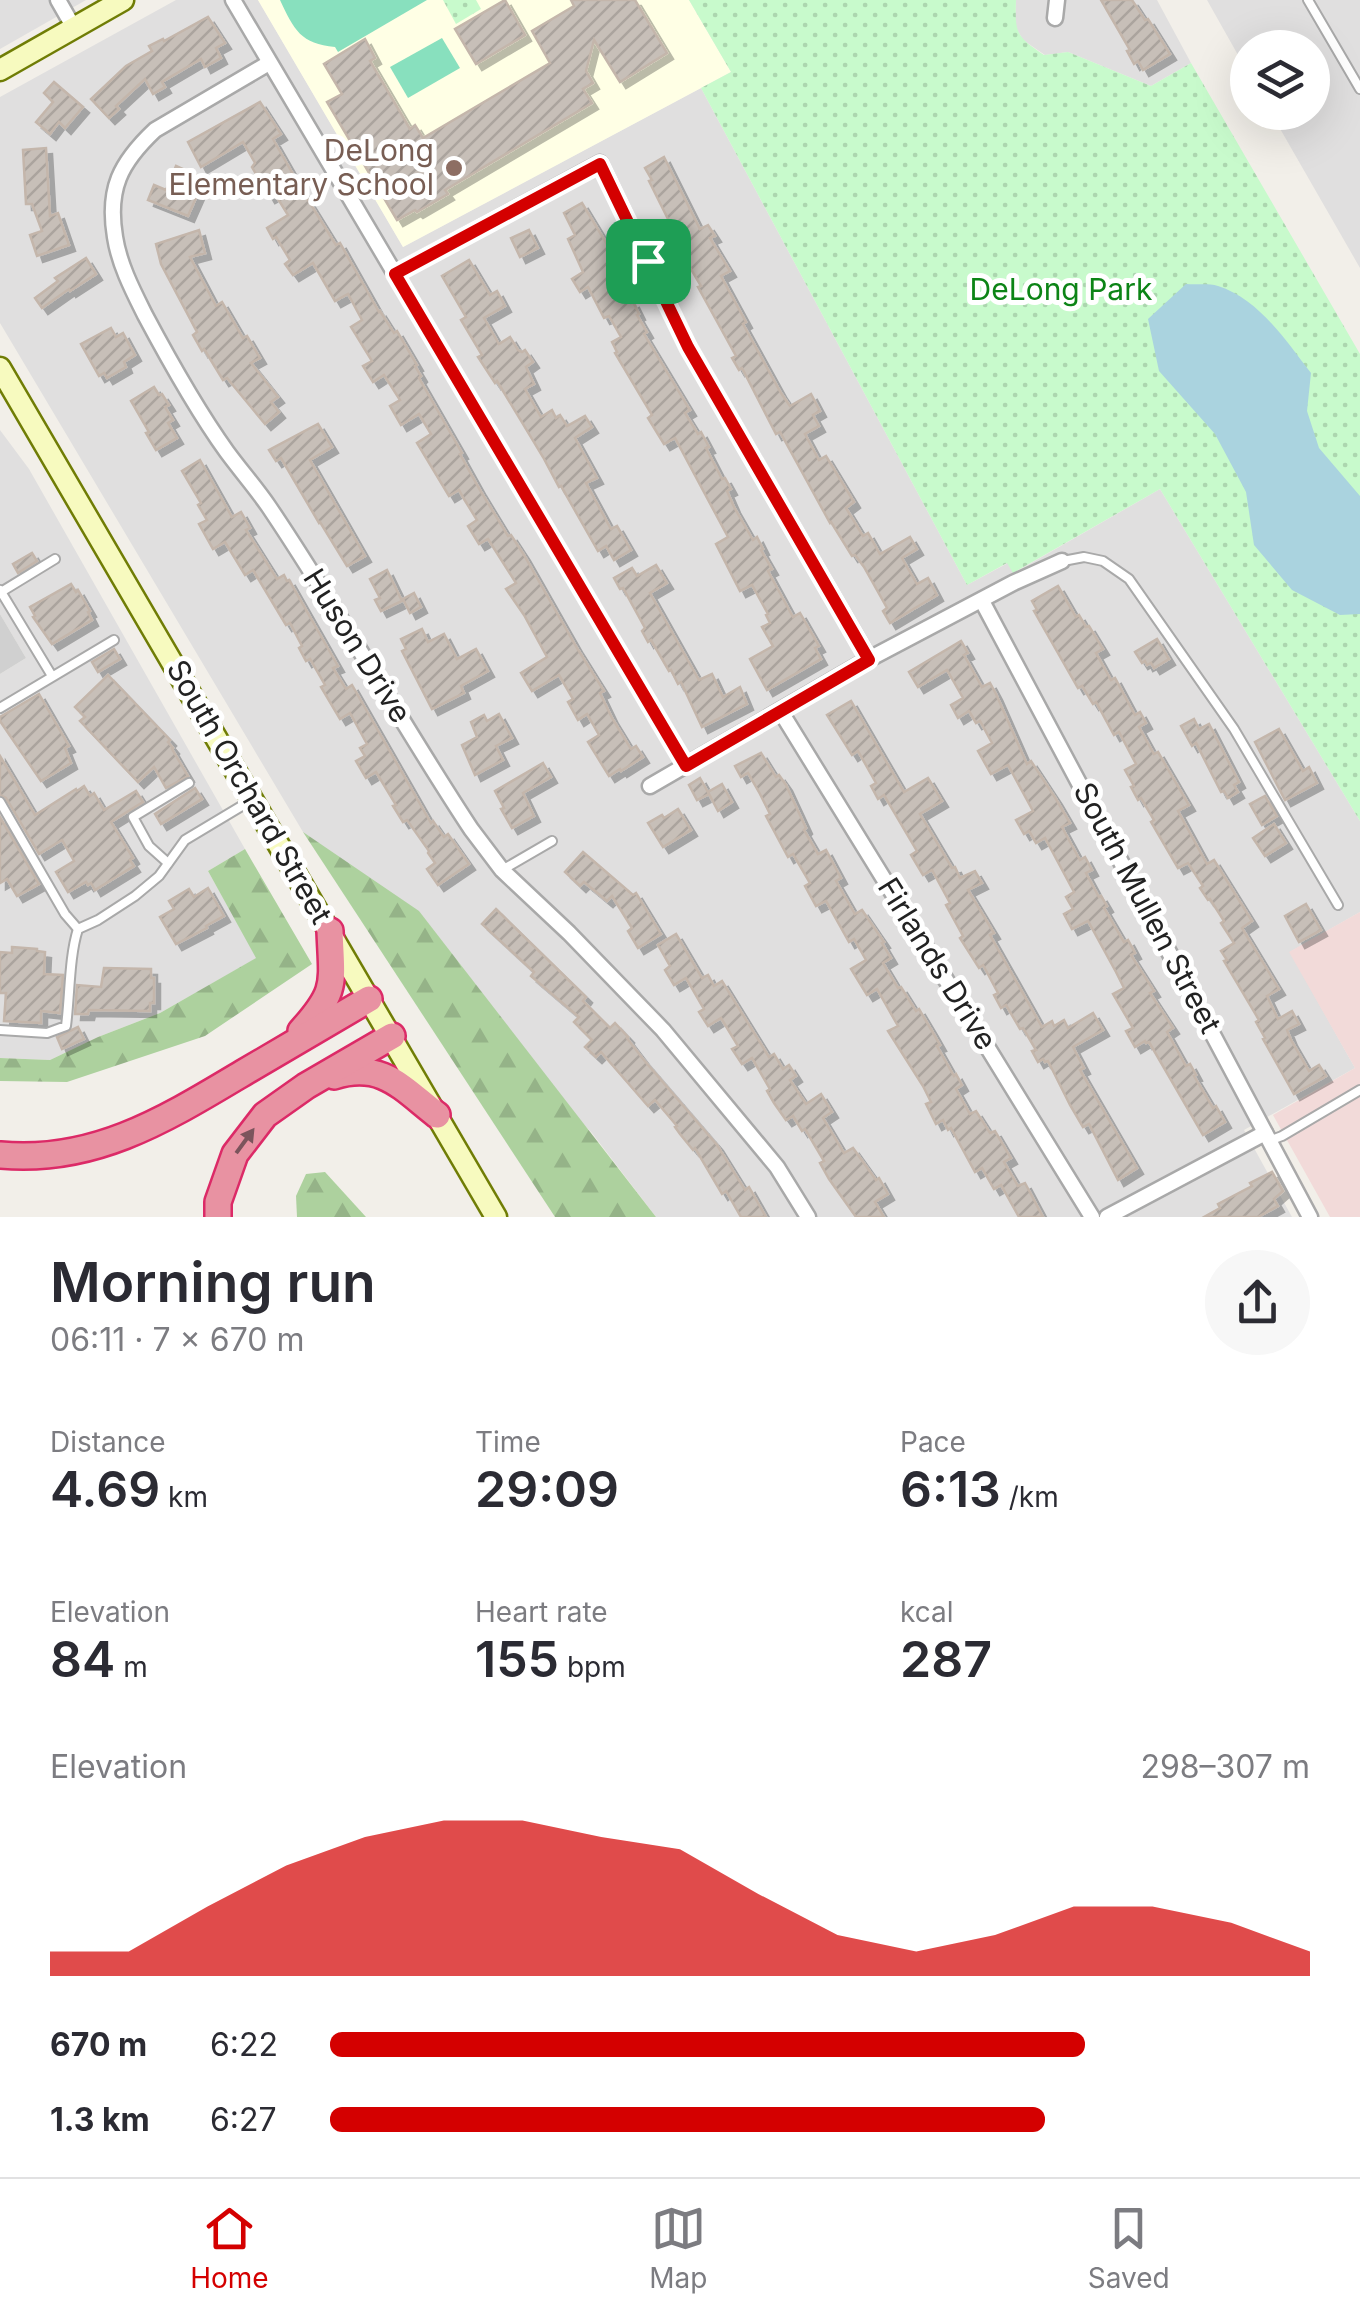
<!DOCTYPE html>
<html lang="en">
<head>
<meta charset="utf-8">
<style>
  :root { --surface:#fff; --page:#f7f7f7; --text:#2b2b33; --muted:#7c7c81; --line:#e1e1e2; --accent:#d40000 }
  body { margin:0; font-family:Inter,sans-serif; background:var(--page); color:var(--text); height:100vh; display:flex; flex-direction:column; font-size:38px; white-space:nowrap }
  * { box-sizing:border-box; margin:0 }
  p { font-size:32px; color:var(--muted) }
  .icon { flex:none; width:55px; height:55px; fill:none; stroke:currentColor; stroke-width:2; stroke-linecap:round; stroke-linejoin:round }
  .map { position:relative; height:1217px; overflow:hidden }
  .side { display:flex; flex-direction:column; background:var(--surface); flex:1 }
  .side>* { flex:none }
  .tools { position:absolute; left:1230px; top:30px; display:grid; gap:20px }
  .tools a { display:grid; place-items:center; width:100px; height:100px; border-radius:50%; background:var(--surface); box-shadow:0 10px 40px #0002; font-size:50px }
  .pin { position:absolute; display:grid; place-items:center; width:85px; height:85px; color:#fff; margin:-42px; border-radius:20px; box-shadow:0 5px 15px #0006 }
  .round { display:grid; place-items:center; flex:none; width:105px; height:105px; border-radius:52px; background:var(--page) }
  .overview { display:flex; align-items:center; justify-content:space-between; height:170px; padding:0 50px }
  h1 { font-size:55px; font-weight:600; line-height:75px }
  .stats { display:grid; grid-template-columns:repeat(3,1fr); gap:15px; height:170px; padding:10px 50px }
  .stats div { display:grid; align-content:center }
  .stats b { font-size:50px; font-weight:600 }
  .stats small { font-size:28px; font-weight:400 }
  .stats p { font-size:28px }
  .chart { height:280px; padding:20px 50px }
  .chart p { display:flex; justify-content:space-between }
  .chart svg { width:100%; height:180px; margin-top:10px; fill:var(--accent); opacity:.7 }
  ul { padding:0 50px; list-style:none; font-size:32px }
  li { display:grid; grid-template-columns:160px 120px 1fr; align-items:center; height:75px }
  li i { height:25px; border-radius:12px; background:var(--accent) }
  .menu { display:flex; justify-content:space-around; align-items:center; height:140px; border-top:2px solid var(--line); background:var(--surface); font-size:28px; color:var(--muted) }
  .menu a { display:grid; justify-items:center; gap:5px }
  .menu .selected { color:var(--accent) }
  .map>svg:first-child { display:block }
  .residential { fill:#e0dfdf }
  .commercial { fill:#f2dad9 }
  .education { fill:#ffffe5 }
  .religious { fill:#d0d0d0 }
  .forest { fill:url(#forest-firs) }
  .park { fill:url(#park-dots) }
  .pitch { fill:#88e0be }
  .water { fill:#aad3df }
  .building { fill:url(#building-hatch); stroke:#c4b6ab; stroke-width:2.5; filter:url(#shadow) }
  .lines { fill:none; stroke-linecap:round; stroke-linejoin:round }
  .lane-casing { stroke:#a9a9a9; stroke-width:12 }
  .street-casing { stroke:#a9a9a9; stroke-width:19 }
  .secondary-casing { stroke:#707d05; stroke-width:25 }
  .highway-casing { stroke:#dc2a67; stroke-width:30 }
  .lane { stroke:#fff; stroke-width:8 }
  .street { stroke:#fff; stroke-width:14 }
  .secondary { stroke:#f7fabf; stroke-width:20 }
  .highway { stroke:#e892a2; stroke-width:25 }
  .oneway { fill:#7b545c }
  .route-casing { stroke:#fff; stroke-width:20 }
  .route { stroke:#d40000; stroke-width:12 }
  .education-dot { fill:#8d6e63; stroke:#fff; stroke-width:4 }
  .labels { text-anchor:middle; stroke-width:10; stroke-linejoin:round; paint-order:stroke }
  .education-label { font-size:30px; fill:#785e54; stroke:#fff; text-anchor:end }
  .park-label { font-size:30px; fill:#0c8416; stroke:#fff }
  .street-label { font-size:30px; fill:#222; stroke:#fff }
</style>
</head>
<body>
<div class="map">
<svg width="1360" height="1217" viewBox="0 0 1360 1217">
  <defs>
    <pattern id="forest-firs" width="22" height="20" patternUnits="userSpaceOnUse" patternTransform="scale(2.5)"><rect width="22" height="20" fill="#add19e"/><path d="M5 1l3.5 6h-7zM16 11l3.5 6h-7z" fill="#95b388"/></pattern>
    <pattern id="park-dots" width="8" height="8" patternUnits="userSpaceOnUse" patternTransform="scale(2.5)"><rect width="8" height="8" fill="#c8facc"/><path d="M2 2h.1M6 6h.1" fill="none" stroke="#acd6af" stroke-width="1.8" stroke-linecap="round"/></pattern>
    <pattern id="building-hatch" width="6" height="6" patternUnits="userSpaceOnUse" patternTransform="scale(2.5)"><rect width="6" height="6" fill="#c7bfb8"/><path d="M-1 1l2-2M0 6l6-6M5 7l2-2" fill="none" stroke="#aba49e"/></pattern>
    <filter id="shadow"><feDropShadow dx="6" dy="6" stdDeviation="0" flood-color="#0004"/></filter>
  </defs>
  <rect width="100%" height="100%" fill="#f2efe9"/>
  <g class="residential">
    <path d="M0,0H86L0,49Z"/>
    <path d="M176,0H258L403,247L701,88L967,585L1008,563L1014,573L1160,489L1360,821V912L1290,952L1355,1068L1244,1130L1292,1217H656L592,1133L303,832L0,323V97Z"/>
    <path d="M1016,0H1157L1191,63L1151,86L1068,52L1045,55L1023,40L1015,26Z"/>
    <path d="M1207,0H1360V268L1271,113L1312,112V48H1248L1247,71Z"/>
    <path d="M0,430L29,469L245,849L208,871L257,958L160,1013L98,1037L50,1060L0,1058V674L26,658L0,614Z"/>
  </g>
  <path class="commercial" d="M1360,912V1217H1330L1273,1115L1355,1068L1289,952Z"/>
  <path class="education" d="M258,0H689L731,72L403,247Z"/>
  <path class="religious" d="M0,614L26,658L0,674Z"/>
  <g class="forest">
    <path d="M303,832L419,911L656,1217H555Z"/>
    <path d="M245,849L312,964L205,1036L67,1082L0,1081V1058L50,1060L98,1037L160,1013L256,958L208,871Z"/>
    <path d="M325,1172L366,1217H297L296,1196L306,1174Z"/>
  </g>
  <g class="park">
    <path d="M443,0H476L481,9L456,24Z"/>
    <path d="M689,0H1016C1015,34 1016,36 1044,55L1068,52L1151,86L1191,63L1360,354V821L1160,489L1013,573L1007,563L967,585L701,88L731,72Z"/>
  </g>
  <g class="pitch">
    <path d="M280,0H427L338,52L335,47C301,44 294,30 280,0Z"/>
    <path d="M442,38L460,68L408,98L390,67Z"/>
  </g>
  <path class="water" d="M1186,284C1196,285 1209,283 1218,286C1259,299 1286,341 1311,373L1307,411L1319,448L1360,496V614L1340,615L1292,590L1254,545L1246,492L1215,434L1159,371L1148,319Z"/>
  <g class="building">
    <path d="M505,0L525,35L476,64L455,29Z"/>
    <path d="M571,0H635L667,53L620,82L594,40L586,71L593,83L583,89L592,103L445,190L448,194L417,212L415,210L397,220L327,102L342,94L324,64L365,39L375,58L370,61L410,129L415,125L423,138L550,63L532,31L574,6Z"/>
    <path d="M1101,0H1132L1145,20L1148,19L1170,54L1143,70L1138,61L1134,64L1127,51L1130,50Z"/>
    <path d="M208,17L225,43L216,48L221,58L205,67L201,59L162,82L165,87L153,94L145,79L116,106L119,109L109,118L91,99L126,66L152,51L149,46L163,39L164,41Z"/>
    <path d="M54,82L83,107L65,128L59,122L50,134L36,122L53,102L44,93Z"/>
    <path d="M260,102L281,134L273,139L305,195L336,245L340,243L379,312L380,311L394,333L397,331L417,365L415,366L421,376L419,378L462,453L460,454L480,490L508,536L511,535L524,555L577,648L604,691L600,693L612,718L631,749L636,746L643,757L621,771L620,769L609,776L588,742L599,735L587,714L578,720L568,702L573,699L559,675L532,691L521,673L547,657L524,615L506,589L516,583L488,539L479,544L468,526L477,520L464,499L459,490L449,496L417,443L431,434L419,414L401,425L390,406L400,400L384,375L373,382L363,366L372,361L351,327L362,320L348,294L335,301L313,263L293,275L285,264L290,260L276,237L273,239L267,228L288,215L275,194L269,197L252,167L255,163L243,142L201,167L188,142Z"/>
    <path d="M46,148L50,216L58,213L69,245L37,256L30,235L42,231L32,204H26L23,150Z"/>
    <path d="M664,157L700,229L708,225L715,236L710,238L730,271L721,276L746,322L743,324L781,393L790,406L811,394L820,411L813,415L819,426L805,434L819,460L826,456L854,502L846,508L863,536L868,533L880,554L910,537L917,549L902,558L917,584L928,578L937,595L890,623L883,611L887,608L864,567L855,555L852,556L831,522L830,523L780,432L776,434L742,368L739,370L732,358L736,356L698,287L701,286L681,252L684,251L649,181L652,180L645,168Z"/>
    <path d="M176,166L196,175L191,187L199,191L188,216L148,200L154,185L166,190Z"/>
    <path d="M582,203L613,254L608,257L631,303L633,302L639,314L637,315L647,332L644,334L690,410L685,413L698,434L701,432L709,447L706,448L722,479L725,478L731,489L727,491L734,507L753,540L757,537L763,549L761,550L772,569L768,571L780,593L793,617L800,613L819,646L815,648L821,659L767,690L750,659L773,646L762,627L770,623L766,615L768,614L752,585L740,591L716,544L728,537L675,438L664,444L648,418L652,415L615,353L617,352L612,342L621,337L609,316L604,318L588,287L580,292L572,279L583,272L568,239L575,235L564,213Z"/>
    <path d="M199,230L205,253L190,257L216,306L222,302L243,338L247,336L260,358L251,363L278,397L271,402L279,412L265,424L227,378L223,380L204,349L202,351L193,335L197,332L161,264L156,244Z"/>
    <path d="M529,230L538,248L520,257L511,238Z"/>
    <path d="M86,258L96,274L70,291L69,289L42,308L35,298L58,281L55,278Z"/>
    <path d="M469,260L490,295L497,291L505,306L484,318L499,344L510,337L518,350L522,352L525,350L533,362L526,367L534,384L525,389L541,417L552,410L556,418L560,415L567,426L585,416L592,427L575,438L597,478L586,483L611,529L617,526L631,550L614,560L606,546L598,551L561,486L559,487L543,457L497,381L495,383L478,357L482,355L461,320L466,317L442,276Z"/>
    <path d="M111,328L116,337L123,333L135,355L124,362L126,367L107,378L104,373L99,376L81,344Z"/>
    <path d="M154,387L159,395L162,394L169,405L165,407L173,420L168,423L177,438L156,450L146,433L149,432L131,401Z"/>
    <path d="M318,424L332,447L310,460L365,556L347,566L320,522L319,523L281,458L276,461L269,450Z"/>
    <path d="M200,460L232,517L241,512L250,528L246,530L277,579L284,575L287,581L289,580L338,666L333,668L346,689L352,685L431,823L433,821L444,837L448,834L469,864L438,885L427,869L435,863L428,853L429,851L407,820L403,822L393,806L396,805L376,772L366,778L356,761L365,756L360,748L367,744L350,713L340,719L321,687L325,685L310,659L306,661L299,648L302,646L290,623L286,625L253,570L245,575L225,542L213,549L199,524L207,520L198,505L201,503L182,471Z"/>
    <path d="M32,553L37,561L18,573L13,564Z"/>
    <path d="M656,565L667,583L650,593L699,680L712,674L723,697L740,687L747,704L702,727L681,682L678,684L671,670L669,671L651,640L648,642L642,631L645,628L623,588L620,589L614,578L632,568L637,576Z"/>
    <path d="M387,570L402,601L381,611L375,600L380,598L370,579Z"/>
    <path d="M71,584L76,592L78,590L90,611L88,612L92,620L52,644L33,617L35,616L30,607Z"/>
    <path d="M1058,586L1076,617L1079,615L1086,627L1089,626L1103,649L1096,653L1111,680L1115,678L1135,715L1140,712L1146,723L1139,727L1154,754L1158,752L1189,805L1178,811L1207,864L1214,860L1252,921L1242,928L1279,989L1267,996L1278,1019L1292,1011L1299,1024L1287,1030L1291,1040L1309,1071L1319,1065L1326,1076L1294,1094L1263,1039L1265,1038L1256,1022L1259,1020L1224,961L1227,960L1221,951L1234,943L1221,923L1224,921L1210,899L1208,900L1200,888L1203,886L1188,863L1178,868L1151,822L1154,820L1141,798L1138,800L1131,787L1134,786L1125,770L1136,764L1119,732L1114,735L1096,702L1093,704L1082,686L1078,688L1034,611L1037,610L1032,601Z"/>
    <path d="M414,593L421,607L410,613L403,599Z"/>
    <path d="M422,629L428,642L444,634L457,659L476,649L488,671L461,686L464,693L432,709L402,651L406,649L401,639Z"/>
    <path d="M1157,639L1169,659L1154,668L1151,663L1147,665L1145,661L1142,663L1135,652Z"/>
    <path d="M961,641L968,653L964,655L982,687L990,683L996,694L1027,764L1031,761L1056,799L1070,823L1062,827L1080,860L1085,857L1092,870L1086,873L1099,897L1101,896L1107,906L1104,908L1124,942L1128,940L1135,953L1131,955L1154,991L1150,993L1173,1028L1167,1032L1186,1066L1190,1064L1196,1075L1194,1076L1213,1108L1216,1106L1225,1122L1203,1135L1149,1042L1146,1043L1145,1041L1135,1047L1126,1031L1133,1028L1113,994L1124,988L1116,972L1088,921L1072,929L1064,914L1073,909L1066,897L1074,892L1045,838L1036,843L1029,831L1024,834L1016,820L1033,811L1008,765L991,774L978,751L992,743L980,721L976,723L969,711L958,718L951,705L963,698L947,670L918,687L909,672Z"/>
    <path d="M114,649L120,659L98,672L92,662Z"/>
    <path d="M108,675L170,740L168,742L173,748L172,749L188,776L166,788L154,767L138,782L80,721L85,717L75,707Z"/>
    <path d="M39,694L69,746L65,748L71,763L41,781L0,721V717Z"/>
    <path d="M851,701L904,792L928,778L942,801L920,814L952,868L955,867L960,878L975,871L982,883L968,890L994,933L990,935L1042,1027L1052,1021L1054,1026L1064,1020L1068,1028L1093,1013L1103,1030L1073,1047L1084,1068L1080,1070L1137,1168L1118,1180L1089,1124L1083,1127L1070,1105L1048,1061L1045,1062L1043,1059L1038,1062L1032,1051L1036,1050L1023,1028L1020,1029L1006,1005L1001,1008L994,995L998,993L983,965L979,968L960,938L963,936L946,905L950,903L932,870L923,875L911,855L917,851L884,795L878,799L871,786L876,783L858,751L852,755L827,715Z"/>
    <path d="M499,714L512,738L496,746L503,760L475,775L462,745L477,737L471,722L484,715L487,721Z"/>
    <path d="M1194,719L1199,729L1209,724L1239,782L1234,785L1238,792L1228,798L1224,791L1221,792L1196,743L1192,746L1181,726Z"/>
    <path d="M1279,729L1303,771L1309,767L1317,783L1285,800L1255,742Z"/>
    <path d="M761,753L776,777L779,775L786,785L806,828L804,830L818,854L826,850L841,878L836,881L855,914L862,910L884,942L882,943L891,958L883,963L898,988L901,987L916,1011L919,1009L932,1031L940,1045L937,1046L954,1076L956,1074L962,1085L956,1089L970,1114L976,1111L990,1133L995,1131L1011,1158L1004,1162L1018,1186L1025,1183L1043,1217H1019L1001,1185L994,1189L982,1168L975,1172L951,1128L948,1130L943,1120L936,1124L926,1104L931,1102L923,1086L888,1031L898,1026L877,989L867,995L851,969L866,960L854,939L849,942L826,901L816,906L805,886L810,883L793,854L788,857L766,816L770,814L760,794L748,773L741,777L735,766Z"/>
    <path d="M0,756L35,815L76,789L77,791L84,786L90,796L94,793L104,810L136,791L143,802L111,822L133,858L130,860L134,866L95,890L91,883L88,885L86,882L68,892L56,872L74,861L62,840L39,854L6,798L0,795Z"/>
    <path d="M543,763L551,777L523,793L534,816L512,828L501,809L504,808L495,791Z"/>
    <path d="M700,778L709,794L697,800L689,785Z"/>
    <path d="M722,784L732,802L718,811L708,792Z"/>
    <path d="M195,788L202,799L161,824L155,814Z"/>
    <path d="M1265,796L1277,816L1262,825L1250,804Z"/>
    <path d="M678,809L691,830L663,847L648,823L662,815L664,818Z"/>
    <path d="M0,817L39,884L17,896L7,879L0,883Z"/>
    <path d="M1274,824L1286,843L1265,856L1253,838Z"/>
    <path d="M583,852L633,895L636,893L661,934L638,948L628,931L632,928L612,896L607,901L584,882L580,886L565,872Z"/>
    <path d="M208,888L224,916L206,926L207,928L176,944L160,917L174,909L169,901L189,889L194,897Z"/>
    <path d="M1306,904L1321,930L1299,942L1285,916Z"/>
    <path d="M496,909L586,997L583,1001L610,1028L615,1023L628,1037L627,1038L643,1059L717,1145L745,1190L749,1187L766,1217H741L726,1191L722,1194L695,1148L693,1150L680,1134L675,1127L677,1126L655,1100L648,1106L601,1052L596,1057L585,1047L592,1040L574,1022L579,1017L531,976L534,972L482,924Z"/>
    <path d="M676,934L702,978L708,975L714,986L722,981L769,1057L774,1054L783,1069L789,1065L796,1076L790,1080L806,1104L821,1094L832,1112L823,1118L844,1153L853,1148L876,1180L879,1178L888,1194L875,1202L884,1217H856L829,1179L820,1163L824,1161L805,1129L802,1131L793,1116L786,1120L774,1103L767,1091L770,1089L752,1058L742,1064L732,1049L738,1046L721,1018L708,1026L699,1012L704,1009L686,978L674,985L665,970L670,966L658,945Z"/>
    <path d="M12,947L37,949V951L45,952L44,974L63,975L60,1013L41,1011V1023L4,1021L6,993H0V952L12,953Z"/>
    <path d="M104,968L151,969V978H154V1003H150V1011L89,1010L88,1014H75L77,985L101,987Z"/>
    <path d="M78,1027L84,1039L62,1049L57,1037Z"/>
    <path d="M1272,1172L1283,1191L1274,1199L1278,1206L1258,1217H1204L1220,1208L1218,1204L1252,1186L1250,1183Z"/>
  </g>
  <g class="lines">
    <g class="lane-casing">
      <g id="lane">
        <path d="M1308,0L1360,89"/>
        <path d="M1063,561L1084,557L1103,561L1129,579L1234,729L1338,905"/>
        <path d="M0,590L52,676"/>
        <path d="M1,592L55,559"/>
        <path d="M0,708L114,640"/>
        <path d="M0,802L65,914L78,929"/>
        <path d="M168,863L149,846L133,817L189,783"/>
        <path d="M502,870L552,841"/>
        <path d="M0,1030L47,1033L66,1026C70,996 69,957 78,929L98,920L135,896L159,876L185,840L250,801"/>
        <path d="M1269,1141L1282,1136L1360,1090"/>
      </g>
    </g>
    <g class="street-casing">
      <g id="street">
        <path d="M58,0L74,28"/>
        <path d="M233,0L686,766"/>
        <path d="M1055,18L1057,0"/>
        <path d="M269,63L155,130C120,163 107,189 115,237C119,264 133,291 145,315C170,362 196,409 227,452C241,471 256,488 269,507C340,612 401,723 471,829L502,870L569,933L663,1030L777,1167L808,1217"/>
        <path d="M395,274L600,163L688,347L869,659"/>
        <path d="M982,601L1310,1217"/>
        <path d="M781,712L1092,1217"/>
        <path d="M650,786L869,659L1013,583L1062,561"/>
        <path d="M1107,1217L1265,1133"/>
      </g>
    </g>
    <g class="secondary-casing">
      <g id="secondary">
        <path d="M0,70L123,0"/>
        <path d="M0,368L496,1217"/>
      </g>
    </g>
    <g class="highway-casing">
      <g id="highway">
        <path d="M301,1031C338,990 332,984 330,931"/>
        <path d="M334,1076C382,1061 402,1088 437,1115"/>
        <path d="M0,1155C94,1164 166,1119 243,1073C285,1048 327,1024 369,999"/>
        <path d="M218,1217V1202L235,1154L265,1115L306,1086L392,1036"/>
      </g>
    </g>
    <use href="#lane" class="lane"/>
    <use href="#street" class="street"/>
    <use href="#secondary" class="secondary"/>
    <use href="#highway" class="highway"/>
  </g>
  <defs><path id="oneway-solid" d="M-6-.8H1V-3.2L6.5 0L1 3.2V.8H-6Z" transform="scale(2.5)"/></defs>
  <use class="oneway" href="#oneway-solid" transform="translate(245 1141) rotate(-54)"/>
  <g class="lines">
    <g class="route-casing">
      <path id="route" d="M600,164L688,347L869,660L686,766L395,274Z"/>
    </g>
    <use href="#route" class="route"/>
  </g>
  <circle class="education-dot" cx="454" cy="168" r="10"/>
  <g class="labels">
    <g class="education-label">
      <text x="434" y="161">DeLong<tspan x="434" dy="34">Elementary School</tspan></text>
    </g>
    <g class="park-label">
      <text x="1061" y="300">DeLong Park</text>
    </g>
    <g class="street-label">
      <text transform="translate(357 646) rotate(58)" y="10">Huson Drive</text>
      <text transform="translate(249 792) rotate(60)" y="10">South Orchard Street</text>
      <text transform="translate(1147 908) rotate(62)" y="10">South Mullen Street</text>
      <text transform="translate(937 964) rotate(58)" y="10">Firlands Drive</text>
    </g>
  </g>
</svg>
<div class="tools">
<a><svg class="icon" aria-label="layers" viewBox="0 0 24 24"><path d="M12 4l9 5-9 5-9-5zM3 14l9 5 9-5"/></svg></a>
</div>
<div class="pin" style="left:648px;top:261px;background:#1e9e55"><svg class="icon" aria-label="arrive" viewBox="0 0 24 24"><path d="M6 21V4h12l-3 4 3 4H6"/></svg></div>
</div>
<section class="side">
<div class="overview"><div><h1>Morning run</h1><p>06:11 · 7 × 670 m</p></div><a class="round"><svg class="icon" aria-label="share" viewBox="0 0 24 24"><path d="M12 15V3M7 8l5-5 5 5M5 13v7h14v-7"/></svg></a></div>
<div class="stats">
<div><p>Distance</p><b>4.69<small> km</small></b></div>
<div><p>Time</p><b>29:09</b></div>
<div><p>Pace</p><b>6:13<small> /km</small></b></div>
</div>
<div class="stats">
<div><p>Elevation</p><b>84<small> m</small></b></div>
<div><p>Heart rate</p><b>155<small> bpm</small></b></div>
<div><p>kcal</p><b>287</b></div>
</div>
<div class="chart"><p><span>Elevation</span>298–307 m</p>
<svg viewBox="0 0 160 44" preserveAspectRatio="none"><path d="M0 44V38L10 38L20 27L30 17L40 10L50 6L60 6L70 10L80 13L90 24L100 34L110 38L120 34L130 27L140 27L150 31L160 38V44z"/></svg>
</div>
<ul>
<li><b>670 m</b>6:22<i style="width:77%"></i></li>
<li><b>1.3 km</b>6:27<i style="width:73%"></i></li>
</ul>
</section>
<nav class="menu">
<a class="selected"><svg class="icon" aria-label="home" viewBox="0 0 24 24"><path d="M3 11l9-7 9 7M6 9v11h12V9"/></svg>Home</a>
<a><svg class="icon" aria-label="map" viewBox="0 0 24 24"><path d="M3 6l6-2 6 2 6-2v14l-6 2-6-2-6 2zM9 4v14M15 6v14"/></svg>Map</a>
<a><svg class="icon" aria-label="saved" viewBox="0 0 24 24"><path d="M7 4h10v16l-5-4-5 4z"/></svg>Saved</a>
</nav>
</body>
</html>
